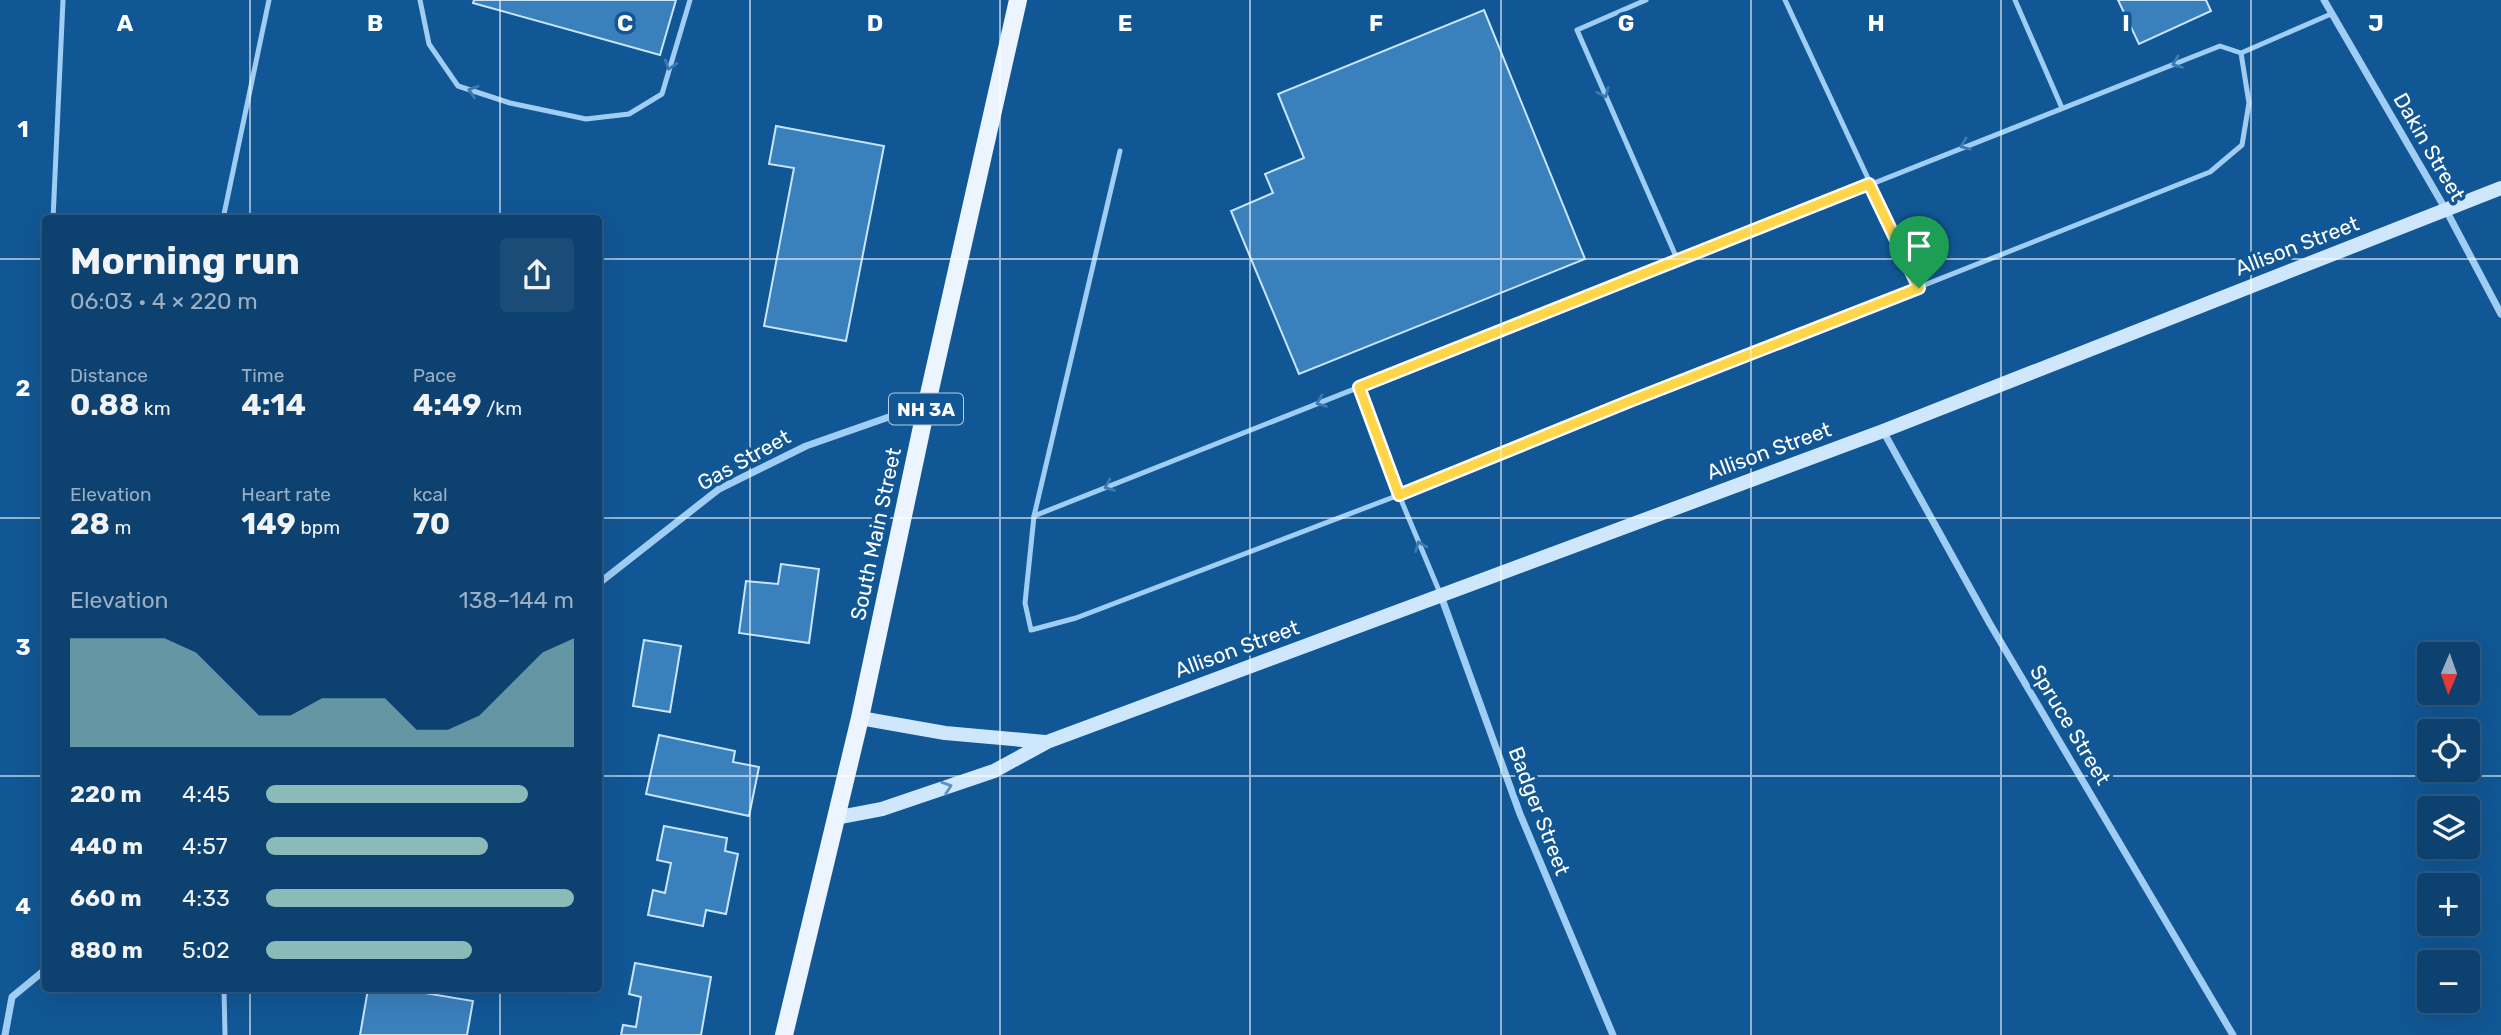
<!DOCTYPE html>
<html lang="en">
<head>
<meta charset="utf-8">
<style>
  :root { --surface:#0d4170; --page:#1b4c78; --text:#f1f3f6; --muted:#9aafc3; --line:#2d5a83; --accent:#8bbbb9 }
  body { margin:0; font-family:Rubik,sans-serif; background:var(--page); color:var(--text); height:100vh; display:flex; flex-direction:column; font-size:26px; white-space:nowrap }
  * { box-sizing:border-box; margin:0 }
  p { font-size:23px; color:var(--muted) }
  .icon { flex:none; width:38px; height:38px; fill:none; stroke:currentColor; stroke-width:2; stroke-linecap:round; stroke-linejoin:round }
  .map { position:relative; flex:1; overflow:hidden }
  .details { position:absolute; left:42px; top:215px; width:560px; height:777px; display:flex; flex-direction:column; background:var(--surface); border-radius:7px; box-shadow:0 7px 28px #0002,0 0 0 2px var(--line) }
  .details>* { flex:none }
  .needle { width:46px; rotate:182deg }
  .tools { position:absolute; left:2417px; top:642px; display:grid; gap:14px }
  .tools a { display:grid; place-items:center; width:63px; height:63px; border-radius:7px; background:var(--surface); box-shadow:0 7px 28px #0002,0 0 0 2px var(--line); font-size:35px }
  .pin { position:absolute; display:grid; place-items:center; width:60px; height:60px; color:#fff; margin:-72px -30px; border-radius:50% 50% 50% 0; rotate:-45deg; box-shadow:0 0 7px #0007 }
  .pin .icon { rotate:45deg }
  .round { display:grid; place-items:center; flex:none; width:74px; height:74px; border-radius:7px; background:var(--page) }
  .headline { display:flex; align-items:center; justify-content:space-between; height:119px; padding:0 28px }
  h1 { font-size:38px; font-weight:700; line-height:52px }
  .metrics { display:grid; grid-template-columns:repeat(3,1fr); gap:10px; height:119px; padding:7px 28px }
  .metrics div { display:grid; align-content:center }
  .metrics b { font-size:30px; font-weight:700 }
  .metrics small { font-size:19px; font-weight:400 }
  .metrics p { font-size:19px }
  .chart { height:196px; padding:14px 28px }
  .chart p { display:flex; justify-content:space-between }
  .chart svg { width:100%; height:126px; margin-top:7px; fill:var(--accent); opacity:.7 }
  ul { padding:0 28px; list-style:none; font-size:23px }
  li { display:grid; grid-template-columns:112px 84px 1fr; align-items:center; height:52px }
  li i { height:18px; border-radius:9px; background:var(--accent) }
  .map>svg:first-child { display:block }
  .building { fill:#3a80bd; stroke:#c8e5fd; stroke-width:2 }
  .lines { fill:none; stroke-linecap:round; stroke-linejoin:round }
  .lane { stroke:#a0cdf3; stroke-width:5 }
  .street { stroke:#a0cdf3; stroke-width:7 }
  .secondary { stroke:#cfe7fd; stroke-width:14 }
  .primary { stroke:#ecf5ff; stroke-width:18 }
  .oneway { stroke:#3c7ab1 }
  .oneway2 { stroke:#5d91bf }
  .route-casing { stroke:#fff; stroke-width:14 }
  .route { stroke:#ffd54a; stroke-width:9 }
  .grid { fill:none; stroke:#fff; stroke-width:2; stroke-opacity:0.55 }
  .labels { text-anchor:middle; stroke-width:7; stroke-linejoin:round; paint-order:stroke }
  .shield { fill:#115795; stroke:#b8cddf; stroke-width:2 }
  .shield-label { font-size:19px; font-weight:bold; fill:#fff }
  .street-label { font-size:21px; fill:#fff; stroke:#115795 }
  .grid-label { font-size:23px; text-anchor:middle; font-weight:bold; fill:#fff; stroke:#115795; stroke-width:7; stroke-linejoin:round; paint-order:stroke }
</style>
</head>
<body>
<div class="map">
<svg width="2501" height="1035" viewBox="0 0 2501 1035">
  <rect width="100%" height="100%" fill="#115795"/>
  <g class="building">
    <path d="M474,0H676L660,55L473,3Z"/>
    <path d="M2118,0H2206L2211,11L2139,44Z"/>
    <path d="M1484,10L1585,259L1299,374L1231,211L1273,193L1265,174L1304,158L1278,94Z"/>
    <path d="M776,126L884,146L846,341L764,326L794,168L769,164Z"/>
    <path d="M781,564L819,569L809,643L739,633L746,581L778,584Z"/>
    <path d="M644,640L681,646L670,712L633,706Z"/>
    <path d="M659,735L735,751L733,762L759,767L749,816L646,794Z"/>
    <path d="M664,826L727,838L725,851L738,854L726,914L706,910L703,926L648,915L653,890L665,893L671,863L657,860Z"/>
    <path d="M635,963L711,977L701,1035H621L623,1025L636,1027L641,997L629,994Z"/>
    <path d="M368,989H401L473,1001L467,1035H360Z"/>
  </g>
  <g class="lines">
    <g class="lane">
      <path d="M420,0L429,44L458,86L510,103L586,119L629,114L662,94L690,0"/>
      <path d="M1646,0L1577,30L1678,261"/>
      <path d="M1785,0L1919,288"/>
      <path d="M2015,0L2062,108"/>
      <path d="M2241,53L2249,103L2242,145L2210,172L1631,401L1399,495L1076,618L1031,630L1025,603L1034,516L2220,46L2241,53L2331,14"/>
      <path d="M53,219L63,0"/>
      <path d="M223,219L269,0"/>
      <path d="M1359,387L1399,495L1440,593"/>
      <path d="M1034,516L1120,151"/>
      <path d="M224,989L225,1035"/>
    </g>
    <g class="street">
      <path d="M2324,0L2446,210L2501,314"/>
      <path d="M1883,431L1990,624L2233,1035"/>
      <path d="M598,584L719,489L806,446L926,404"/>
      <path d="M1441,596L1520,814L1613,1035"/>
      <path d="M5,1035L12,997L46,969"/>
    </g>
    <g class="secondary">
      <path d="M860,718L945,733L1045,742"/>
      <path d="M835,818L882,809L994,771L1047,742L1883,431L2501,188"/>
    </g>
    <path class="primary" d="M784,1035L860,718L927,403L1018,0"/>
  </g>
  <defs><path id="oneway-chevron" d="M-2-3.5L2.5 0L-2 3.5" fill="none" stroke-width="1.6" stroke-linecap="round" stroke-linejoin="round" transform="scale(1.75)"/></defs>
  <g class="oneway">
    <use href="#oneway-chevron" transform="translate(2177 63) rotate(159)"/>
    <use href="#oneway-chevron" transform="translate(670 65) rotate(107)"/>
    <use href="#oneway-chevron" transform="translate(473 91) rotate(-162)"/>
    <use href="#oneway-chevron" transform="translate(1604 93) rotate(66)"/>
    <use href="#oneway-chevron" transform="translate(1965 145) rotate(159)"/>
    <use href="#oneway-chevron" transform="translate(1321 402) rotate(158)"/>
    <use href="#oneway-chevron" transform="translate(1109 486) rotate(158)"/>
    <use href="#oneway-chevron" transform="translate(1420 546) rotate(-112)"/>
  </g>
  <use class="oneway2" href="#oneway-chevron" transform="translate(947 787) rotate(-19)"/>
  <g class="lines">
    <g class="route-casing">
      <path id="route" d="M1869,184L1919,288L1630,401L1399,495L1359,387Z"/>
    </g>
    <use href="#route" class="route"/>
  </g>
  <path class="grid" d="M250,0V219M500,0V219M750,0V1035M1000,0V1035M1250,0V1035M1501,0V1035M1751,0V1035M2001,0V1035M2251,0V1035M0,259H46M598,259H2501M0,518H46M598,518H2501M0,776H46M598,776H2501M250,989V1035M500,989V1035"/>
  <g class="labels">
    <rect class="shield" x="889" y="393.5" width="74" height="31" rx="5"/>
    <g class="shield-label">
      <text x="926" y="416">NH 3A</text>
    </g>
    <g class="street-label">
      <text transform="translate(2429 147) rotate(60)" y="7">Dakin Street</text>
      <text transform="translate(2297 246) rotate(-21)" y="7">Allison Street</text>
      <text transform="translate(1769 451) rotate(-20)" y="7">Allison Street</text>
      <text transform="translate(744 460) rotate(-29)" y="7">Gas Street</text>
      <text transform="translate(876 534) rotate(-78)" y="7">South Main Street</text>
      <text transform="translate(1237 649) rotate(-20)" y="7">Allison Street</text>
      <text transform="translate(2070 725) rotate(59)" y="7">Spruce Street</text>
      <text transform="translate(1539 811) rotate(69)" y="7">Badger Street</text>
    </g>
  </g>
  <g class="grid-label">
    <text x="125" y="31">A</text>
    <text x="375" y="31">B</text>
    <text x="625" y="31">C</text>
    <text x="875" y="31">D</text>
    <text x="1125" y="31">E</text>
    <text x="1376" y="31">F</text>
    <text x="1626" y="31">G</text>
    <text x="1876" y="31">H</text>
    <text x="2126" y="31">I</text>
    <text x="2376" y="31">J</text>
    <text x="23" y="137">1</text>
    <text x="23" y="396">2</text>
    <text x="23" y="655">3</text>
    <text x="23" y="914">4</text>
  </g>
</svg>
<div class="tools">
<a><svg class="needle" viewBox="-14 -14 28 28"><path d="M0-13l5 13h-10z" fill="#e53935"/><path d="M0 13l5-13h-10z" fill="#9aafc3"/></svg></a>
<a><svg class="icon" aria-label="locate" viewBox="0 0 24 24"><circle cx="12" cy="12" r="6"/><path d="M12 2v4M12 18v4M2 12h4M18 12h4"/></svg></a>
<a><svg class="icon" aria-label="layers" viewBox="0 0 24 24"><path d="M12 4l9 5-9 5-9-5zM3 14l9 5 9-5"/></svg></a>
<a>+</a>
<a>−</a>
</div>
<div class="pin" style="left:1919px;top:288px;background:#1e9e55"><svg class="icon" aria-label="arrive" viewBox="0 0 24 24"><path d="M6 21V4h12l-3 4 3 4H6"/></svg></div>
<section class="details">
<div class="headline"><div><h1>Morning run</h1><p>06:03 · 4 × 220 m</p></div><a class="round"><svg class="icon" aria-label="share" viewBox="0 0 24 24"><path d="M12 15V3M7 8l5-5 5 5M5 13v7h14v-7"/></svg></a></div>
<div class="metrics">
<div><p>Distance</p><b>0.88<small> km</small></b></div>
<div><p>Time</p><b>4:14</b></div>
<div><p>Pace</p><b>4:49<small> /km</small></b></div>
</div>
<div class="metrics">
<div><p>Elevation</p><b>28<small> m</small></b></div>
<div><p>Heart rate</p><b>149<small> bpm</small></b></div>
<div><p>kcal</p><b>70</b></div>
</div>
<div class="chart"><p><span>Elevation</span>138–144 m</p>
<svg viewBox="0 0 160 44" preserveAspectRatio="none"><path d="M0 44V6L10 6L20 6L30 6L40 11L50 22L60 33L70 33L80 27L90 27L100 27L110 38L120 38L130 33L140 22L150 11L160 6V44z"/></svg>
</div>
<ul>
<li><b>220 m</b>4:45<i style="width:85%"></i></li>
<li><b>440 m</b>4:57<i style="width:72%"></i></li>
<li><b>660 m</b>4:33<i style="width:100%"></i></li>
<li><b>880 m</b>5:02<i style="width:67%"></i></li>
</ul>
</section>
</div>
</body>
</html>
